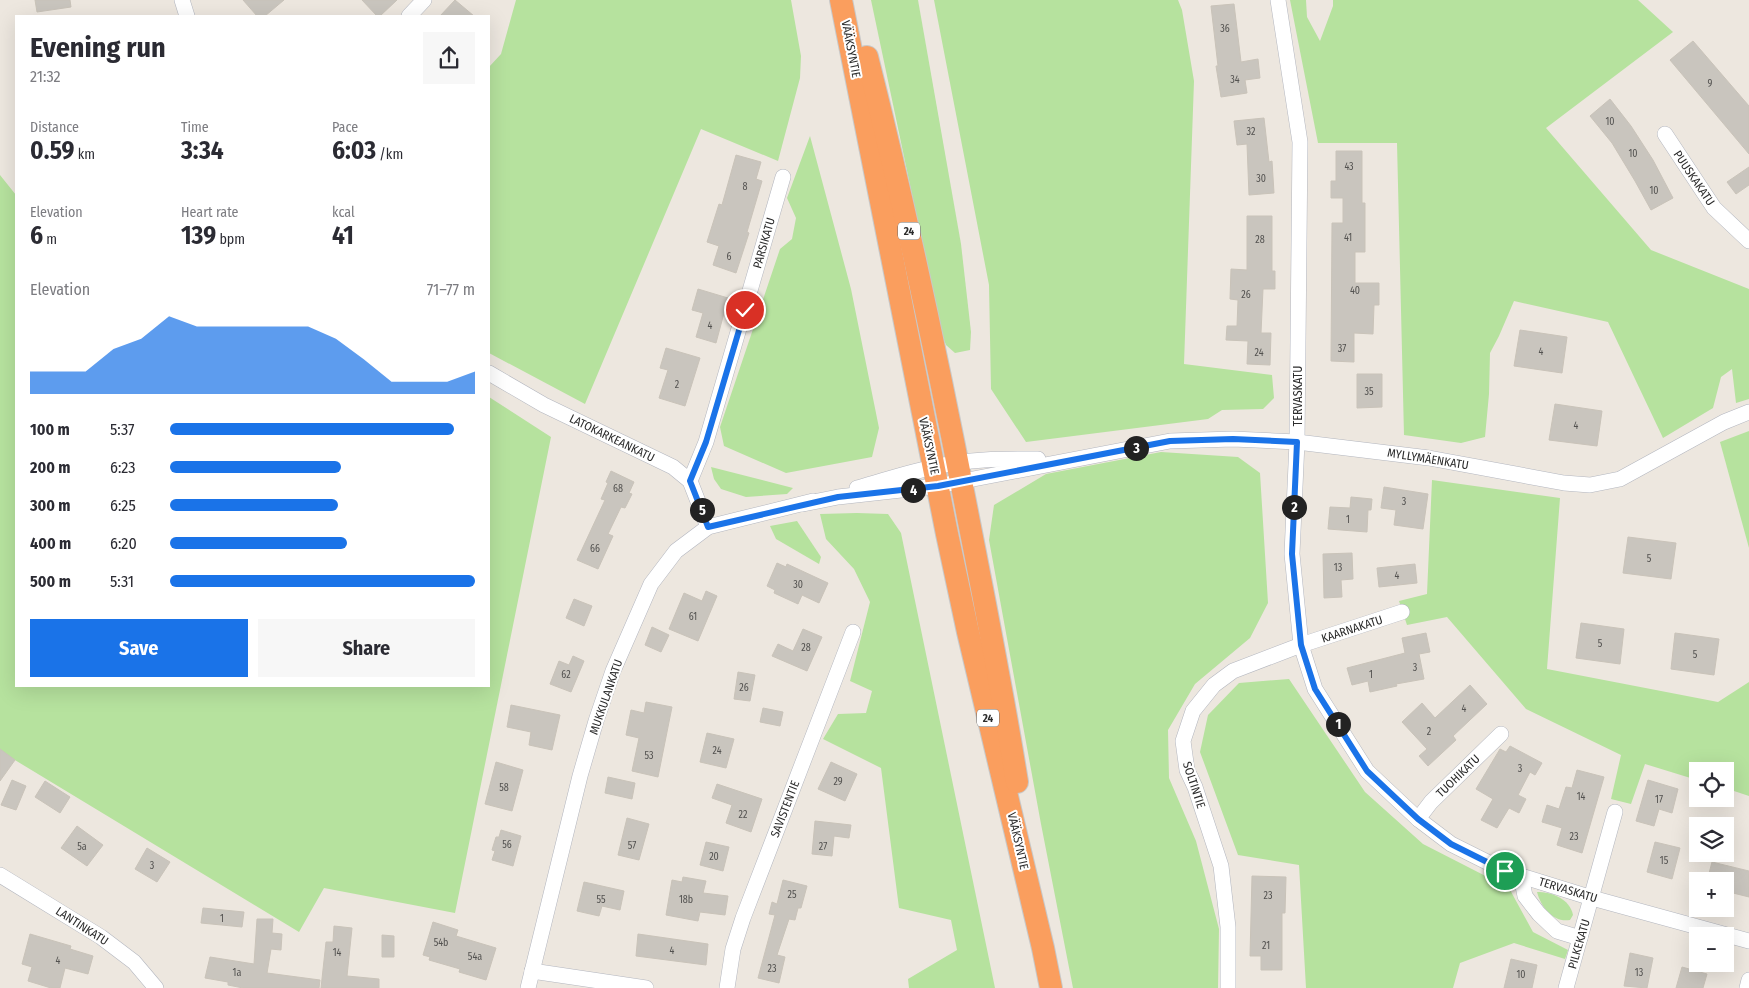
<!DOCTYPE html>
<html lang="en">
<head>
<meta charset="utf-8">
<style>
  :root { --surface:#fff; --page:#f7f7f7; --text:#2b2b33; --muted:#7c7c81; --accent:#1a73e8 }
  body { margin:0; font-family:"Fira Sans Condensed",sans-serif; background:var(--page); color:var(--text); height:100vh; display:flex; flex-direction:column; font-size:19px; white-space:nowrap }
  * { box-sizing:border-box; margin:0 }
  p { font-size:16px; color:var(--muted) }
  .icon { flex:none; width:28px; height:28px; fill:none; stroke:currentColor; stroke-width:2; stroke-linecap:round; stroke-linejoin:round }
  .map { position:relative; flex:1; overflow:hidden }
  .side { position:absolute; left:15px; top:15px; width:475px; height:672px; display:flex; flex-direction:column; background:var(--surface); border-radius:0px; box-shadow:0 5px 20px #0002 }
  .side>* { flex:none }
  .tools { position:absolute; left:1689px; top:762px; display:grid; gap:10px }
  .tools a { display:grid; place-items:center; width:45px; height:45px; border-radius:0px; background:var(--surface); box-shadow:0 5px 20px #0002; font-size:25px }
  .pin { position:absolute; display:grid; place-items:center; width:42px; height:42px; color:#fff; margin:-21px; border:2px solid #fff; border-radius:50%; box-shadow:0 1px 5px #0007 }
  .km { position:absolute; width:25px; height:25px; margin:-12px; border-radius:50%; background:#222; color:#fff; font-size:14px; line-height:25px; text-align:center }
  .round { display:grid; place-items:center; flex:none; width:52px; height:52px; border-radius:0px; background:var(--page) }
  .overview { display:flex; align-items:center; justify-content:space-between; height:85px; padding:0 15px }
  h1 { font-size:28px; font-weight:700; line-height:38px }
  .metrics { display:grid; grid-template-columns:repeat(3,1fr); gap:8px; height:85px; padding:5px 15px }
  .metrics div { display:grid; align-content:center }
  .metrics b { font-size:25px; font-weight:700 }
  .metrics small { font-size:14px; font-weight:400 }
  .metrics p { font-size:14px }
  .chart { height:140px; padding:10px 15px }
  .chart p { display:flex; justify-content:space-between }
  .chart svg { width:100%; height:90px; margin-top:5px; fill:var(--accent); opacity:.7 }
  .button { display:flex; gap:10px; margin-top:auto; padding:10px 15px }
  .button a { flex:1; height:58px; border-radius:0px; background:var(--accent); color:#fff; font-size:20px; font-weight:700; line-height:58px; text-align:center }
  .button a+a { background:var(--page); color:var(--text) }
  ul { padding:0 15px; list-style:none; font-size:16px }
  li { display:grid; grid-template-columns:80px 60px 1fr; align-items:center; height:38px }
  li i { height:12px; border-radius:6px; background:var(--accent) }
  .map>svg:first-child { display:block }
  .green { fill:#b6e29e }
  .building { fill:#c9c5be; stroke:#c9c3b9 }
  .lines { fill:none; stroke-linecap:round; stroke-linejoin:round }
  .minor-casing { stroke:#b3b6bf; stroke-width:16 }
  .highway-casing { stroke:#c8c8c8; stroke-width:24 }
  .minor { stroke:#fff; stroke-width:15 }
  .highway { stroke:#fa9e5e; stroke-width:22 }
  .route-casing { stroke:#fff; stroke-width:10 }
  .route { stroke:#1a73e8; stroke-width:6 }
  .labels { text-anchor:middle; stroke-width:4; stroke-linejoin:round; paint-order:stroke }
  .number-label { font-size:10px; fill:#535250 }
  .shield { fill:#fff; stroke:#6b6b6b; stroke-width:1 }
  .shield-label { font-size:11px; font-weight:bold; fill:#2c2c2c }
  .street-label { font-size:12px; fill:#2c2c2c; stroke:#fff }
</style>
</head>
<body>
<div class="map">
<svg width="1749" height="988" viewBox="0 0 1749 988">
  <rect width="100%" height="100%" fill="#ede7df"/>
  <g class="green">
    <path d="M516,0H791L801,56L800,78L778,161L701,129L585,404L489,353V67L501,54Z"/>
    <path d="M871,0H918L961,244L971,332L970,350L955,353L946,345L941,332Z"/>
    <path d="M934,0H1178L1182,10L1194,81L1184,364L1272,375L1274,398L1263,409L1222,410L1208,419L1026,442L991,389L989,285Z"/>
    <path d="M1290,0H1306L1307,17L1320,41L1333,6V0H1638L1673,32L1546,128L1651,250L1749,289V399L1736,403L1732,369L1721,377L1713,408L1663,438L1608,322L1514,301L1499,336L1490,353L1489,394L1485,437L1461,443L1404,435L1397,143H1318Z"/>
    <path d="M810,136L851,289L879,428L872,457L786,473L724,446L720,427L780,249L792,239L796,218L787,198Z"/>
    <path d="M0,175L16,195V686H489V397L551,437L455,913L324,888L299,932L0,751Z"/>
    <path d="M1749,431V548L1720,442Z"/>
    <path d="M1161,452L1238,457L1260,473L1268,603L1250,638L1195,684L1168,730L1169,778L1196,841L1219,929L1218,988H1073L1041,824L989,540L994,505L1046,474Z"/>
    <path d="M711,467L793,488L787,494L746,497L721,489L714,479Z"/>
    <path d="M1432,480L1560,498L1547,669L1718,702L1749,682V796L1725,788V771H1698L1697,780L1645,764L1631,804L1611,799L1621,755L1526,709L1447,617L1407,625L1399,601L1427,594Z"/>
    <path d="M857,513L888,514L901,533L995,988H909L908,979L957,950L951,920L899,908L881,768L823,739L838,714L866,713L872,691L850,681L870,602L854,569L826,539L820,514Z"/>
    <path d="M797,521L821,557L819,564L776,539L770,526Z"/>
    <path d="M1289,679L1365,792L1423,844L1509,888L1533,932L1568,950L1565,959L1514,943L1460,963L1453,988H1306L1299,865L1238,855L1200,752L1208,715L1239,683Z"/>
    <path d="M1537,892C1552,892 1570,899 1573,915L1570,920C1553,923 1541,907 1537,892Z"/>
  </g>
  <g class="building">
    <path d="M35,0H70L71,7L37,12Z"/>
    <path d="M243,0H284L265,16H257Z"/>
    <path d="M362,0H397L380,16H377Z"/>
    <path d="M455,0L474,16H440Z"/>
    <path d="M1234,4L1241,62L1258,59L1260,78L1245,80L1247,93L1221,97L1216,66H1218L1211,6Z"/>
    <path d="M1693,41L1749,106V154L1670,60Z"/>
    <path d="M1610,99L1631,126L1653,160L1673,198L1651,210L1635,181L1612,143L1590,116Z"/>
    <path d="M1264,118L1269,162L1272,161L1274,193L1249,195L1247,144L1237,145L1234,121Z"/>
    <path d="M1336,151H1362V203H1365V252H1355V283H1379V305H1374L1373,334L1354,333V362L1331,361L1332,223H1343V198H1331V181H1336Z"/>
    <path d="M736,155L761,162L756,179L762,181L747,232L749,233L736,273L713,265L719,246L707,242L719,204L722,205Z"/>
    <path d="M1749,167V185L1736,194L1727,182Z"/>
    <path d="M1247,216H1272V271H1275V289H1263L1261,333H1271L1270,365L1247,364L1248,341L1226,340L1227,326H1237L1238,300L1230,299L1231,269L1247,270Z"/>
    <path d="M698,289L728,298L716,343L696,337L703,313L692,310Z"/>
    <path d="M1520,330L1567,337L1562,373L1514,366Z"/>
    <path d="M666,348L700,358L685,406L659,398L668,370L660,368Z"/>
    <path d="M1357,374H1382V407L1357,408Z"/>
    <path d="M1555,404L1602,411L1597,446L1549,440Z"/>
    <path d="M611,471L634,482L629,493L632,494L625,508L621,507L608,534L613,536L598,569L577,560L605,500L601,499L608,483L606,482Z"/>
    <path d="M1384,487L1428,494L1423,529L1394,525L1396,510L1381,508Z"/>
    <path d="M1351,497L1372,499L1371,510H1368L1367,532L1328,529L1330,507L1350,508Z"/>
    <path d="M1628,537L1676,543L1671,579L1623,573Z"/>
    <path d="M1352,553L1353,579L1341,580L1342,597L1324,598L1323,554Z"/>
    <path d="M777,563L786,567L787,564L828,583L819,603L802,595L798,604L774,593L775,590L767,586Z"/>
    <path d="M1415,564L1417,583L1379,587L1377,568Z"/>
    <path d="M706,591L717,596L698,641L669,629L684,593L702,601Z"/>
    <path d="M574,599L592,606L584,626L566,618Z"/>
    <path d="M1581,623L1624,629L1620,664L1576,658Z"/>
    <path d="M652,627L669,635L661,652L645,645Z"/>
    <path d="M803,629L822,637L807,671L772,656L778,644L793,651Z"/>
    <path d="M1426,633L1430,652L1419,654L1424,679L1396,684L1397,686L1370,692L1368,681L1352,685L1347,668L1405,653L1402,638Z"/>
    <path d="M1675,633L1719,639L1714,675L1671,669Z"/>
    <path d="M573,656L584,661L571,692L550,684L559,661L569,665Z"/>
    <path d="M738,672L755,675L750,701L734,699Z"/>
    <path d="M1470,685L1487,704L1453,736L1456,740L1428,766L1419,756L1427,749L1402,722L1422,703L1435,718Z"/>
    <path d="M646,702L672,707L658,777L632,771L639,738L626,735L631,710L644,713Z"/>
    <path d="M511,705L560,715L552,750L529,745L531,732L507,727Z"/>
    <path d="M763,708L783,712L780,726L760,722Z"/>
    <path d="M707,733L734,739L726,768L700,762Z"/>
    <path d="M1510,746L1542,763L1535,775L1530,772L1518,795L1526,799L1519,813L1509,808L1497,828L1481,820L1493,799L1476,789L1500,749L1506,752Z"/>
    <path d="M0,749L15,760L0,781Z"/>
    <path d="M496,762L523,770L512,811L485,804Z"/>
    <path d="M831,762L857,774L845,801L818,789Z"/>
    <path d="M1577,770L1604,777L1582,853L1557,845L1562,828L1542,822L1547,805L1559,809L1566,787L1572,788Z"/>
    <path d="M608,777L635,783L632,799L605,793Z"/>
    <path d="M12,780L26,786L16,810L1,805Z"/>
    <path d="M1648,780L1678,789L1672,813L1659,809L1654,826L1636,821Z"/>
    <path d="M45,781L70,797L60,813L35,797Z"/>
    <path d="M717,784L762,799L751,832L726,823L732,805L712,798Z"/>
    <path d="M627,818L649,824L639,860L618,855Z"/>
    <path d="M815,821L851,825L849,838L834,836L832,856L812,854Z"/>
    <path d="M77,826L103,845L87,866L61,848Z"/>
    <path d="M501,830L521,836L513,866L492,860L495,851L492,850L496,837H499Z"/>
    <path d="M706,842L729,847L723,871L700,865Z"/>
    <path d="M1655,842L1680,848L1672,879L1647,872Z"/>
    <path d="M147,848L170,862L157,882L135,869Z"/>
    <path d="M1712,862L1749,871V897L1725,891V881H1707Z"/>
    <path d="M1252,876L1286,877L1285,913H1282V970H1261V956H1250Z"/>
    <path d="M683,877L706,881L703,893L728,896L725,915L700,912L698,921L666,915L672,880L682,882Z"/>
    <path d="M783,880L807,886L801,908H798L795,920L789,919L777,955L785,957L779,983L758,978L775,915L769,914L772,902L777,904Z"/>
    <path d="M584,882L624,891L620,910L602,906L599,916L577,911Z"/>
    <path d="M203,908L244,912L242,927L201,923Z"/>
    <path d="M257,919H273L272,933L282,934L281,950L271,949L267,973L320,980L319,988H243L228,985V982L205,978L210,957L254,964Z"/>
    <path d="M433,922L458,930L456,936L496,948L486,980L459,972L460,969L429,960L430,957L423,955Z"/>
    <path d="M334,926L352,928L347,976L379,979V988H321L326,942H333Z"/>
    <path d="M30,934L71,946L70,949L93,956L88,974L65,968L60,988H51L28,981L32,967L22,964Z"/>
    <path d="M638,934L708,944L706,965L636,956Z"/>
    <path d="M382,935L394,936V957H382Z"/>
    <path d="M1630,953L1653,958L1647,988L1624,986Z"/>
    <path d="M1511,959L1537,965L1532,988H1504Z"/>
    <path d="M1682,967L1707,974L1703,988H1676Z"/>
  </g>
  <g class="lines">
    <g class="minor-casing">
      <g id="minor">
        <path d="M182,0L187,16"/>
        <path d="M1278,0L1300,142L1297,442L1292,554L1301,645L1315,689L1367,771L1418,819L1451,844L1505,871L1521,876L1592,898L1749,941"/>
        <path d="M409,16L424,0"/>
        <path d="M1665,134L1714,208L1749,241"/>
        <path d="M489,373L544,405L673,467L690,481L708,527"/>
        <path d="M690,481L706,442L783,177"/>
        <path d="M857,488C899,476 941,462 984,460C1002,459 1020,459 1038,459"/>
        <path d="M803,504L838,497L937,486L1170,441L1233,439L1297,442L1429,458L1564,483L1590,485L1620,479L1724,422L1749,412"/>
        <path d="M1418,819L1431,802L1501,734"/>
        <path d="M0,875L101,937L134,962L156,988"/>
        <path d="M1521,876L1525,896L1539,914L1557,931L1580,938"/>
        <path d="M532,971L646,988"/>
        <path d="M528,988L580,776L596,721L613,671L651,584L676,551L708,527L813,501"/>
        <path d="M727,988L733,949L743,918L853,632"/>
        <path d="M1228,988V927L1221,866L1195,787L1187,770L1183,741L1193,711L1214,685L1233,671L1301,645L1402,612"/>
        <path d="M1566,988L1615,812"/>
        <path d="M1747,988L1749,980"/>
      </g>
    </g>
    <g class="highway-casing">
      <g id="highway">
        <path d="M841,0L947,534L968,632L1043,948L1051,988"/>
        <path d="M867,57C906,211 939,366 969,522C986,608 1003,694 1017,782"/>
      </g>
    </g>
    <use href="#minor" class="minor"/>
    <use href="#highway" class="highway"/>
  </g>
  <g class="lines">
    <g class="route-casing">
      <path id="route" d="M745,310L706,442L690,481L708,527L838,497L938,486L1170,441L1233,439L1297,442L1292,554L1301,645L1315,689L1367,771L1418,819L1451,844L1505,871"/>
    </g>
    <use href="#route" class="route"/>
  </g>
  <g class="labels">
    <g class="number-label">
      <text x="1225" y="32">36</text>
      <text x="1235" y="83">34</text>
      <text x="1710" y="87">9</text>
      <text x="1610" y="125">10</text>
      <text x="1251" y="135">32</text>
      <text x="1633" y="157">10</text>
      <text x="1349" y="170">43</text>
      <text x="1261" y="182">30</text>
      <text x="745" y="190">8</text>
      <text x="1654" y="194">10</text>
      <text x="1348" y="241">41</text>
      <text x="1260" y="243">28</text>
      <text x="729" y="260">6</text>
      <text x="1355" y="294">40</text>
      <text x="1246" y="298">26</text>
      <text x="710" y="329">4</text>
      <text x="1342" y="352">37</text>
      <text x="1541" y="355">4</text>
      <text x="1259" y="356">24</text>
      <text x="677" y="388">2</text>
      <text x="1369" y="395">35</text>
      <text x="1576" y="429">4</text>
      <text x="618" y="492">68</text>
      <text x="1404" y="505">3</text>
      <text x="1348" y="523">1</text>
      <text x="595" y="552">66</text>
      <text x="1649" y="562">5</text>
      <text x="1338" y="571">13</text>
      <text x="1397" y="579">4</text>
      <text x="798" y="588">30</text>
      <text x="693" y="620">61</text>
      <text x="1600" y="647">5</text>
      <text x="806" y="651">28</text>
      <text x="1695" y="658">5</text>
      <text x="1415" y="671">3</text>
      <text x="566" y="678">62</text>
      <text x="1371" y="678">1</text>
      <text x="744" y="691">26</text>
      <text x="1464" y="712">4</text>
      <text x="1429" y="735">2</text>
      <text x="717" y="754">24</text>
      <text x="649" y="759">53</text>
      <text x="1520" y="772">3</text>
      <text x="838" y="785">29</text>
      <text x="504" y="791">58</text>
      <text x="1581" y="800">14</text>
      <text x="1659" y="803">17</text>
      <text x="743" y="818">22</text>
      <text x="1574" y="840">23</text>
      <text x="507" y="848">56</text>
      <text x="632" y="849">57</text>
      <text x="82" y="850">5a</text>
      <text x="823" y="850">27</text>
      <text x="714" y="860">20</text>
      <text x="1664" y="864">15</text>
      <text x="152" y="869">3</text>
      <text x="792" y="898">25</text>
      <text x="1268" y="899">23</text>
      <text x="601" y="903">55</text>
      <text x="686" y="903">18b</text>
      <text x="222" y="922">1</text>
      <text x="441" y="946">54b</text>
      <text x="1266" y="949">21</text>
      <text x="672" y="954">4</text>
      <text x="337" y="956">14</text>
      <text x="475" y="960">54a</text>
      <text x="58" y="964">4</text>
      <text x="772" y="972">23</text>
      <text x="237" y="976">1a</text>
      <text x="1639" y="976">13</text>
      <text x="1521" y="978">10</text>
    </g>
    <g class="shield">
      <rect x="898" y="222.5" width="22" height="17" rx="4"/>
      <rect x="977" y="709.5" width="22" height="17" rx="4"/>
    </g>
    <g class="shield-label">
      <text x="909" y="235">24</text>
      <text x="988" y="722">24</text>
    </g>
    <g class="street-label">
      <text transform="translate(851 49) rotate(79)" y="4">VÄÄKSYNTIE</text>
      <text transform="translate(1694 178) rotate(56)" y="4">PUUSKAKATU</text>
      <text transform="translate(764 243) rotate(-74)" y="4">PARSIKATU</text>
      <text transform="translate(1298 396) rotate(-90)" y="4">TERVASKATU</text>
      <text transform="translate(612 438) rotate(26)" y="4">LATOKARKEANKATU</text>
      <text transform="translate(929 446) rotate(78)" y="4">VÄÄKSYNTIE</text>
      <text transform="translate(1428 459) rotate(9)" y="4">MYLLYMÄENKATU</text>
      <text transform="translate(1352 629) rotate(-18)" y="4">KAARNAKATU</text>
      <text transform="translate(606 697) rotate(-71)" y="4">MUKKULANKATU</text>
      <text transform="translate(1458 776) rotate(-44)" y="4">TUOHIKATU</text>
      <text transform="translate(1194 785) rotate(72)" y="4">SOLTINTIE</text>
      <text transform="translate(785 809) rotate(-69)" y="4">SAVISTENTIE</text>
      <text transform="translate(1018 841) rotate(77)" y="4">VÄÄKSYNTIE</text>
      <text transform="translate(1568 890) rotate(17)" y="4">TERVASKATU</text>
      <text transform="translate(82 926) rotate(33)" y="4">LANTINKATU</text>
      <text transform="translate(1579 944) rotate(-74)" y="4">PILKEKATU</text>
    </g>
  </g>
</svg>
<div class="tools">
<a><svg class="icon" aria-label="locate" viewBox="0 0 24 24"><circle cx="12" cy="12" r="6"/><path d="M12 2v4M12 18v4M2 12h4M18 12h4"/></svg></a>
<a><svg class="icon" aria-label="layers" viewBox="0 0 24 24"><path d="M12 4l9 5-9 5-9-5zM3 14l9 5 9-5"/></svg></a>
<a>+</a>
<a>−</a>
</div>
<div class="pin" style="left:1505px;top:871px;background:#1e9e55"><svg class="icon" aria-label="arrive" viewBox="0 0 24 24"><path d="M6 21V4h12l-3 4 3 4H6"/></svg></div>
<div class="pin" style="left:745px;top:310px;background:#d93025"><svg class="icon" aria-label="check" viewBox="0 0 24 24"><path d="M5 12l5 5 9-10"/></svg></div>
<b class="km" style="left:1338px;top:724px">1</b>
<b class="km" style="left:1294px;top:507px">2</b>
<b class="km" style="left:1136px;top:448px">3</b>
<b class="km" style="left:913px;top:490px">4</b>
<b class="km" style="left:702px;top:510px">5</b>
<section class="side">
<div class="overview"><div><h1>Evening run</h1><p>21:32</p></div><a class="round"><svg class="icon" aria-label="share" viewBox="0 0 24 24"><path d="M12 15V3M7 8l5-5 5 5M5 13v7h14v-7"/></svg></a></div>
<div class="metrics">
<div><p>Distance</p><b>0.59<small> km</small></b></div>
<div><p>Time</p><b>3:34</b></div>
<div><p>Pace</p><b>6:03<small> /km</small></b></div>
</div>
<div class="metrics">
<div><p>Elevation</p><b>6<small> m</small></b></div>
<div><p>Heart rate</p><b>139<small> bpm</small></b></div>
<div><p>kcal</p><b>41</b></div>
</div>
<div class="chart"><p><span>Elevation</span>71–77 m</p>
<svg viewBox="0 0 160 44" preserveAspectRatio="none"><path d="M0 44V33L10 33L20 33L30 22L40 17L50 6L60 11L70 11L80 11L90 11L100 11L110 17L120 27L130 38L140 38L150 38L160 33V44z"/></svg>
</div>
<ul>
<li><b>100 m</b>5:37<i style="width:93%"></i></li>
<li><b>200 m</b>6:23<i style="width:56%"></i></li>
<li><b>300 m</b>6:25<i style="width:55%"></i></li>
<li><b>400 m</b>6:20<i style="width:58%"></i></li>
<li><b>500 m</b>5:31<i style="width:100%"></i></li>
</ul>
<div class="button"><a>Save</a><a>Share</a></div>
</section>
</div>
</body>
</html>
